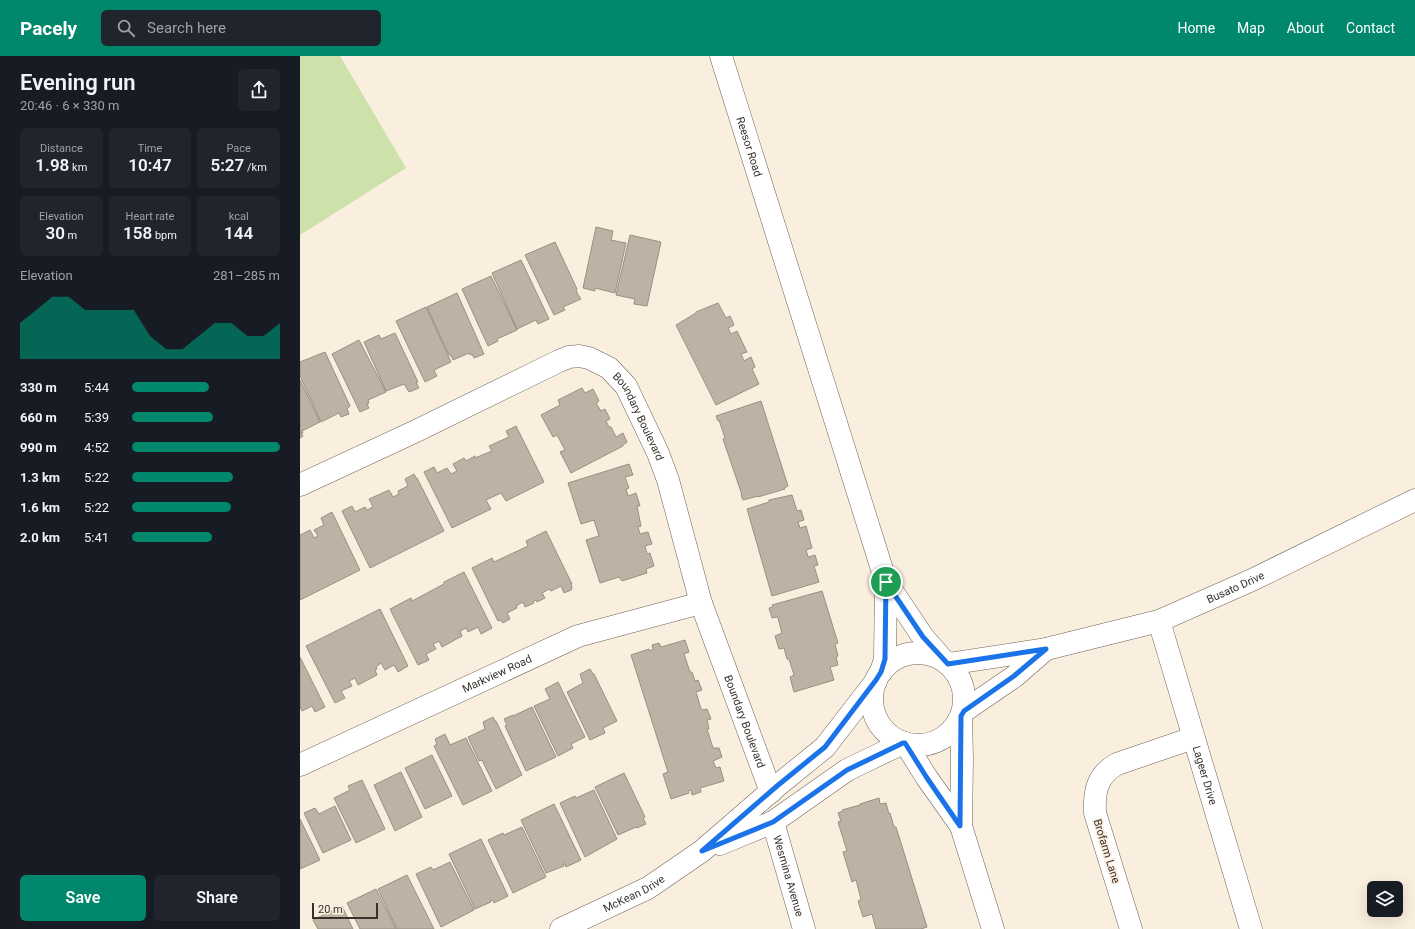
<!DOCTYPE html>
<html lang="en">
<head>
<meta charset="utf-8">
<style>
  :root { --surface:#171b24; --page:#20242c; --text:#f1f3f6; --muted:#9ea1a6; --accent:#00876c }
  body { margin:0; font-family:Roboto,sans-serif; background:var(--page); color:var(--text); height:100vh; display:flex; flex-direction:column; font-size:15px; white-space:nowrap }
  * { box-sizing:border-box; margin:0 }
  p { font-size:13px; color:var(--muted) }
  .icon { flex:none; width:22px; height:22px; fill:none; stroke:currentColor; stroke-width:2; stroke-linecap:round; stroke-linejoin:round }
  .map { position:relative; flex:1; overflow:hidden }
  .side { display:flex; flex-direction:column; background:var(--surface); width:300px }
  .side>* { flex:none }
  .buttons { position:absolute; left:1067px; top:825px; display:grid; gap:8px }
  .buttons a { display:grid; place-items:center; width:36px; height:36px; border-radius:6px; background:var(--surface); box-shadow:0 4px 16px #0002; font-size:20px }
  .scale { position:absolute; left:12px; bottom:10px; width:66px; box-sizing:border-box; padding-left:4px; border:2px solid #37322c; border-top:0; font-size:11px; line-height:14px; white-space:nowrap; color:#37322c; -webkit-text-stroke:3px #faeede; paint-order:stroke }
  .pin { position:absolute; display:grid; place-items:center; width:34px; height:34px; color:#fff; margin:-17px; border:2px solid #fff; border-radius:50%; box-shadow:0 1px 4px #0007 }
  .round { display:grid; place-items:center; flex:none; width:42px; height:42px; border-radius:6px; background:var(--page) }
  .head { display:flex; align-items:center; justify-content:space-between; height:68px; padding:0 20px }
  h1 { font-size:22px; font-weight:600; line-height:30px }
  .figures { display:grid; grid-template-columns:repeat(3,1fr); gap:6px; height:68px; padding:4px 20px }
  .figures div { display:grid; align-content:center; border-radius:6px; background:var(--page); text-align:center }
  .figures b { font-size:17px; font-weight:600 }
  .figures small { font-size:11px; font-weight:400 }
  .figures p { font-size:11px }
  .chart { height:112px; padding:8px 20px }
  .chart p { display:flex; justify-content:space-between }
  .chart svg { width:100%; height:72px; margin-top:4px; fill:var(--accent); opacity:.7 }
  .primary-button { display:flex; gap:8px; margin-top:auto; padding:8px 20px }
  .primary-button a { flex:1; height:46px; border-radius:6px; background:var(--accent); color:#fff; font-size:16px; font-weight:600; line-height:46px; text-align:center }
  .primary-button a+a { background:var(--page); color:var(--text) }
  ul { padding:0 20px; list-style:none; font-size:13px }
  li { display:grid; grid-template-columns:64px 48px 1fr; align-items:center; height:30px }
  li i { height:10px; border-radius:5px; background:var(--accent) }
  header { display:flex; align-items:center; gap:24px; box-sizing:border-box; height:56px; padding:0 20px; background:var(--accent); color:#fff }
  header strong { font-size:19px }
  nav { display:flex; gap:22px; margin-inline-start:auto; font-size:14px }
  .search { width:280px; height:36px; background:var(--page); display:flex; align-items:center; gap:10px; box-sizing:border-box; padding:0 14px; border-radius:6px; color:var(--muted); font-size:15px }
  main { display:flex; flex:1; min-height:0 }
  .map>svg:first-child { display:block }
  .green { fill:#cde1aa }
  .building { fill:#bdb2a3; stroke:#9a8f81 }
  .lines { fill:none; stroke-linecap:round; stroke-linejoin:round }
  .street-casing { stroke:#6e6356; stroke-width:23 }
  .secondary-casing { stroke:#6e6356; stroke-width:23 }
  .street { stroke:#fff; stroke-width:22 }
  .secondary { stroke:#fff; stroke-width:22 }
  .route-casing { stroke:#fff; stroke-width:8 }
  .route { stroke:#1a73e8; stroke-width:5 }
  .labels { text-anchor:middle; stroke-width:3.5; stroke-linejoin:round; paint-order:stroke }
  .street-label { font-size:11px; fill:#37322c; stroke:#faeede }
</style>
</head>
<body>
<header>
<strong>Pacely</strong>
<div class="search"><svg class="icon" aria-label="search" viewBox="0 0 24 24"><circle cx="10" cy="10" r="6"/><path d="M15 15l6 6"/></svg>Search here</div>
<nav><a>Home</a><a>Map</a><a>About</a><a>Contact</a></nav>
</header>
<main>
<section class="side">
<div class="head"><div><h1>Evening run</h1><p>20:46 · 6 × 330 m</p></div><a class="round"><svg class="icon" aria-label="share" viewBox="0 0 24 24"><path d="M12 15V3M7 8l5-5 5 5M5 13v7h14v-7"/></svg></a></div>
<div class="figures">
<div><p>Distance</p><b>1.98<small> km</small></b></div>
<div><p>Time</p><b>10:47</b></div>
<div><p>Pace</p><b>5:27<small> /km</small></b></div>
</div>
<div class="figures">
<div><p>Elevation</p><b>30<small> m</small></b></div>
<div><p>Heart rate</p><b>158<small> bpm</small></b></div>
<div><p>kcal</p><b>144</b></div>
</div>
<div class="chart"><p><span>Elevation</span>281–285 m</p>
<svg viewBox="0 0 160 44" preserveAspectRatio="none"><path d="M0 44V22L10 14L20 6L30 6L40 14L50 14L60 14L70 14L80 30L90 38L100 38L110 30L120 22L130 22L140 30L150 30L160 22V44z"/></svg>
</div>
<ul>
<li><b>330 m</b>5:44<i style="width:52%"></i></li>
<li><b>660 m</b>5:39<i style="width:55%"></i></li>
<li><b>990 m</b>4:52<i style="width:100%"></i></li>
<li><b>1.3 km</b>5:22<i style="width:68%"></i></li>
<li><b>1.6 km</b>5:22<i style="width:67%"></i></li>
<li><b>2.0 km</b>5:41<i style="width:54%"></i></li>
</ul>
<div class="primary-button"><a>Save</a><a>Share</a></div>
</section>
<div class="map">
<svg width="1115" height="873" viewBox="0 0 1115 873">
  <rect width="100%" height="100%" fill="#faeede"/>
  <path class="green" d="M0,0H40L106,112L0,179Z"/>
  <g class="building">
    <path d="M296,171L313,175L311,184L326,187L315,237L295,232V235L283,232Z"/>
    <path d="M330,179L361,186L347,250L334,248L335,243L316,239Z"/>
    <path d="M255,186L277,233L276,234L277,237L281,243L263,251L265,254L254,259L225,199Z"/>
    <path d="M221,204L249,263L238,268L236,264L217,273L192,217Z"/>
    <path d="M191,220L217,274L197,283L198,285L188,290L162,233Z"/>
    <path d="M157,237L184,298L174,302L172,298L170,299L169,297L153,304L151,299H149L127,251Z"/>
    <path d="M418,247L426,262L430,260L434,269L428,272L431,278L437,275L447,296L441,298L444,305L451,301L455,311L452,313L459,328L416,349L376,269L396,257V256Z"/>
    <path d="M126,251L151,306L134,314L137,320L125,326L96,265Z"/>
    <path d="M95,277L118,326H116L119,332L109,336L104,328L86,335L64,286L79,279L81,283Z"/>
    <path d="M59,284L86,336L68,344L69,347L67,348L69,352L60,356L32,298Z"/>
    <path d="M25,296L50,350L47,353L49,358L41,361L39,357L21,366L0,320V306Z"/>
    <path d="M0,324L20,366L2,375L3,377H1L3,380L0,382Z"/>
    <path d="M282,332L285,337L293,333L299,345L296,347L301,355L305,353L310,363L306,365L309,371H311L316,381L323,377L327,386L323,389V390L271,417L260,396L265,394L257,379L253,381L241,359L260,349L258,344Z"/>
    <path d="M461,345L488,430L484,432L485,433L458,441V440L443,444L441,439H442L423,383L425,382L419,364L418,365L416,360Z"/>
    <path d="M216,370L244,426L206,445L201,437L186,444L191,453L152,472L124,416L134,411L137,417L147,412L151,418L157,415L153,408L164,402L166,405L175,400V402L192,395L189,390L209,381L206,375Z"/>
    <path d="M329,408L333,419L325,421L329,432L326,433L328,440L336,437L340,450H337L341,470L338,471L340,478L348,476L352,488L345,490L347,498L350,497L354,510L346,513L347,517L322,525L319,521L300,527L286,484L299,480L294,464L281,468L268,427Z"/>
    <path d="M114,418L116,422H117L144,475L70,512L42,455L52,450L55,456L65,451L67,454L73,451L69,443L89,434L93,441L99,438L98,435L108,430L105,423Z"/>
    <path d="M492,439L497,455L501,454L504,464L498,466L500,472L506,470L512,492L506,494L508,501L515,499L518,509L514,510L519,526L472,540L447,453L469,446V444Z"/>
    <path d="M32,456L60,514L0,544V479L10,474L14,482L18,480L14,474L24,469L21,462Z"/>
    <path d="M246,475L272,528H271L272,532L271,534L264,537L261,530L251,535L249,533L242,537L245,542L237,546L236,544L233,545L234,547L225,551L223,546L216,550L217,552L207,557L210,563L203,567L200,564L198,565L172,512L192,502L194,506L228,490L226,485Z"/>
    <path d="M164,516L192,572L181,578L178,571L168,576L166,572L160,575L162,580L142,591L139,585L133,588L136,593L126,598L129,604L118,609L90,553L111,542L112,545L144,528V526Z"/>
    <path d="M522,535L538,587L535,588L538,600L536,601L538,609L530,611L534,624L494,636L490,621L494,619L489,603H487L484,592L479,593L475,580L482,577L478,562L477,561L472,562L469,552L473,551L472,549Z"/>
    <path d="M80,553L108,610L98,616L94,609L85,614L81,607L76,611L77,613L75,614L77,619L58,629L55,622L49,625L52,630L41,635L45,642L35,647L6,590Z"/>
    <path d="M385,584L389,596L384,598L390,616H392L395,625L398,624L402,634L396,636L401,653L403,654L407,653L411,663L407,664L409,673H407L413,692H419L422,701L413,705L416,712L420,711L424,725L400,732L401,736L392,739L391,734L388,735L389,737L371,743L363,718L368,716L331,599L349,593L350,595L353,593L352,589L359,587L361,591Z"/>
    <path d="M0,601L25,651L15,656L12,650L2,655L0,651Z"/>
    <path d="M290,613L293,618H294L317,665L303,672L305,677L290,684L267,636L283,627L280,618Z"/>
    <path d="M258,626L285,681L271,688L273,692L258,700L234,650L250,643L245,633Z"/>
    <path d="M232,651L256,701L226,715L205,670L207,669L204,663L213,659V660Z"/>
    <path d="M193,661L195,665H196L222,719L196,733L182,704L179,705L168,681L185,673L183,666Z"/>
    <path d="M145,678L150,689L166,682L192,735L163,749L134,690L137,688L135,683Z"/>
    <path d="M132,699L152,740L125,753L105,712Z"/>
    <path d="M101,716L122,761L95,775L74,729Z"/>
    <path d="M324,717L345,761L343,762L346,768L337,772L336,771L318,779L295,731Z"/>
    <path d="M62,724L85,773L56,787L34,742L50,734L48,730Z"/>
    <path d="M294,734L317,783L285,801L260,747L275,740L276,742Z"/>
    <path d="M579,742L580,748L586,747L589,758L590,757L594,771H596L627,871L621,873H576L572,858L563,861L558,845L561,843L556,824L552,826L543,796L547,795L538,766L541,765L538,757L543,755L542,754L560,749V748Z"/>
    <path d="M254,748L281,804L266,811L265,808H263L264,810L246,817L221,764Z"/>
    <path d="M35,750L51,784L23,797L4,757L15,752L19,758Z"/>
    <path d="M0,763L20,804L0,813Z"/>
    <path d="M222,771L246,821L213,837L188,784L203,777L204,779Z"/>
    <path d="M181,783L208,840L194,847L193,844L190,845L191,846L175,853L149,798Z"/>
    <path d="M150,806L174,854L141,871L116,818L131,811L133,814Z"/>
    <path d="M107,819L134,873H97L78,833Z"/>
    <path d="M76,833L96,873H60L47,847Z"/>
    <path d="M42,850L53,873H18L13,864Z"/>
  </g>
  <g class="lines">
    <g class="street-casing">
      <g id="street">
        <path id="s1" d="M0,429L114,376L259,305L269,301L279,300L289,302L309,312L326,330L358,397L368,424L401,547L471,736"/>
        <path id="s2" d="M859,565L951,873"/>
        <path id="s3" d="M0,709L278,580L401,547"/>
        <path id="s4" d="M473,766L504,873"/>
        <path d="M831,873L795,757C794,735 797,719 817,708L893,682"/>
      </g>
    </g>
    <g class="secondary-casing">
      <g id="secondary">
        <path id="s5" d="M421,0L586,526L623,581L644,605"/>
        <circle cx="618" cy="643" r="46"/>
        <path id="s6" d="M648,608L746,593L859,565L952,524L1115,444"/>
        <path d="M581,616L585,603L586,526"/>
        <path d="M664,655L715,620L746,593"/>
        <path d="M605,687L627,722L661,770L693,873"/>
        <path d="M661,770L662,703L661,660"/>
        <path d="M420,788L473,766L547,714L603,687"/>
        <path id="s7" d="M261,873L348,832L402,795L477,730L525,691L576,625"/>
      </g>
    </g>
    <use href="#street" class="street"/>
    <use href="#secondary" class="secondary"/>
  </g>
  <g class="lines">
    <g class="route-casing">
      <path id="route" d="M586,526L623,581L648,608L746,593L714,620L664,655L661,660L660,770L627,722L605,687H603L547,714L473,766L402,795L477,730L525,691L576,624L581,616L585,603Z"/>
    </g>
    <use href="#route" class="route"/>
  </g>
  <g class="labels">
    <g class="street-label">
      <text dy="4" stroke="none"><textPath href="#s5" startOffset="95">Reesor Road</textPath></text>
      <text dy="4" stroke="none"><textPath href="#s1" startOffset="398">Boundary Boulevard</textPath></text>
      <text dy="4" stroke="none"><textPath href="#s6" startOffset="299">Busato Drive</textPath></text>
      <text dy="4" stroke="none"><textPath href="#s3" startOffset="217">Markview Road</textPath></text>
      <text dy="4" stroke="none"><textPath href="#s1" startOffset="722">Boundary Boulevard</textPath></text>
      <text dy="4" stroke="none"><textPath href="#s2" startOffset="161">Lageer Drive</textPath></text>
      <text transform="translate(807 795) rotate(73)" y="4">Brofarm Lane</text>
      <text dy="4" stroke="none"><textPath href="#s4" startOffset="56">Wesmina Avenue</textPath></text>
      <text dy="4" stroke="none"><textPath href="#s7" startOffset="81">McKean Drive</textPath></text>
    </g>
  </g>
</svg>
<div class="buttons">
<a><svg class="icon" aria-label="layers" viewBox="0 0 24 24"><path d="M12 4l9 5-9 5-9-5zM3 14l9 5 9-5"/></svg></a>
</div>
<div class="scale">20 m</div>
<div class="pin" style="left:586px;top:526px;background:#1e9e55"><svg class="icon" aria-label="arrive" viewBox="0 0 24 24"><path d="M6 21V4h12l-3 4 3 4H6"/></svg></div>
</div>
</main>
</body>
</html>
